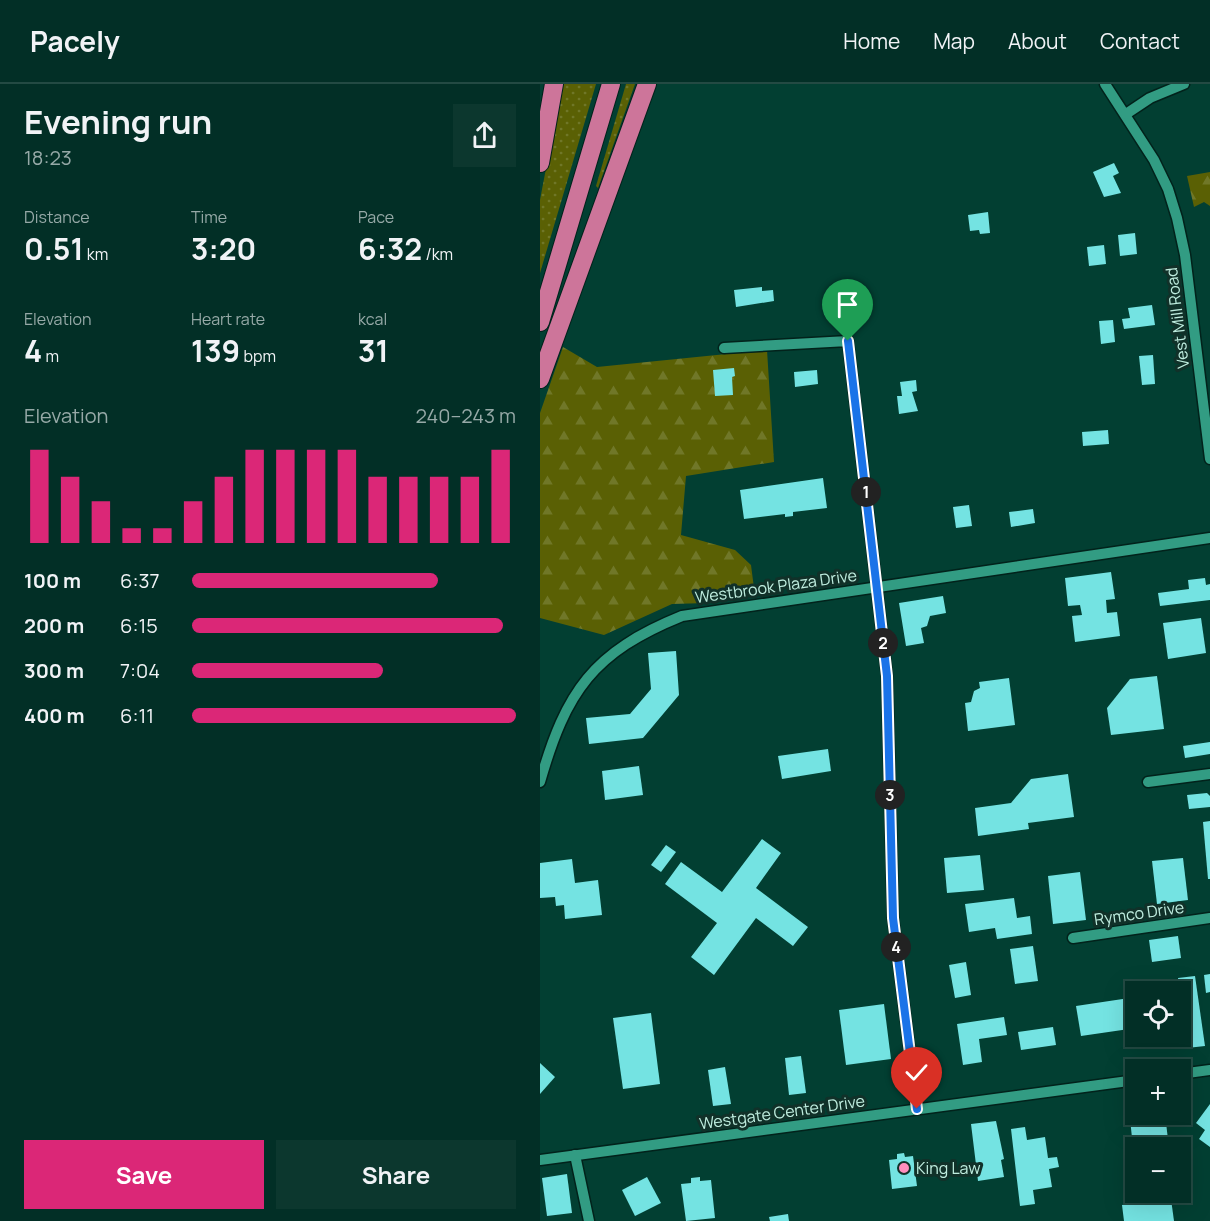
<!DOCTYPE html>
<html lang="en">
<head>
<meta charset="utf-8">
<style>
  :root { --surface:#022f26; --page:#0c372e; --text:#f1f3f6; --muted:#96a9a7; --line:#234a43; --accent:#db2777 }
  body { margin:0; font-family:Manrope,sans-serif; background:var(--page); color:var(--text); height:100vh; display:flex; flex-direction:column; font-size:22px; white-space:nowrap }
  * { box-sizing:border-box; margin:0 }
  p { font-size:20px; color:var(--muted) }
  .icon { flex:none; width:33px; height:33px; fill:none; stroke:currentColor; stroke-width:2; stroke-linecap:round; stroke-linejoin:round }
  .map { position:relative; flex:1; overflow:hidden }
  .panel { display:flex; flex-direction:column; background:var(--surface); width:540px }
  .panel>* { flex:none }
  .controls { position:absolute; left:585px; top:897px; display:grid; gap:12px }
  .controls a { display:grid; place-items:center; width:66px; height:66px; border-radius:0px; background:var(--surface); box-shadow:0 6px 24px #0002,0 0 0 2px var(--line); font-size:30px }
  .pin { position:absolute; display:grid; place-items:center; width:51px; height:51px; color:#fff; margin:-62px -26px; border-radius:50% 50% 50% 0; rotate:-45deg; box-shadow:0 0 6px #0007 }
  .pin .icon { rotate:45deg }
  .km { position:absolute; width:30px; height:30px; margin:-15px; border-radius:50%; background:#222; color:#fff; font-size:16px; line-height:30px; text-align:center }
  .round { display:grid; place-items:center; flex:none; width:63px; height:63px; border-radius:0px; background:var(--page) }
  .headline { display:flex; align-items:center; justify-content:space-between; height:102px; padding:0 24px }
  h1 { font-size:33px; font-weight:700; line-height:45px }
  .figures { display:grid; grid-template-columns:repeat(3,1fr); gap:9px; height:102px; padding:6px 24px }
  .figures div { display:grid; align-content:center }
  .figures b { font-size:30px; font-weight:700 }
  .figures small { font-size:16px; font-weight:400 }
  .figures p { font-size:16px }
  .chart { height:168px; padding:12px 24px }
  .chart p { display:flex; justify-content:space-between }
  .chart svg { width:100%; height:108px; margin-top:6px; stroke:var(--accent); stroke-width:6 }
  .cta { display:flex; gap:12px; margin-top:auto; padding:12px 24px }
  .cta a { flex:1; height:69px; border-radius:0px; background:var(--accent); color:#fff; font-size:24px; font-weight:700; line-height:69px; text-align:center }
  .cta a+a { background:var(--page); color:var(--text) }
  ul { padding:0 24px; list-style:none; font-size:20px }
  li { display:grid; grid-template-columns:96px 72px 1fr; align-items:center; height:45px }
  li i { height:15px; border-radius:8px; background:var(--accent) }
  header { display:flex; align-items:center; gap:36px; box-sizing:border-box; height:84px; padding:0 30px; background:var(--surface); border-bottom:2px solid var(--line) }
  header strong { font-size:28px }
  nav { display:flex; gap:33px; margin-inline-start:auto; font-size:21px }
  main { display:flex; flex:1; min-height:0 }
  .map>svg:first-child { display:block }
  .grass { fill:url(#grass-dots) }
  .forest { fill:url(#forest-firs) }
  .building { fill:#74e3e2 }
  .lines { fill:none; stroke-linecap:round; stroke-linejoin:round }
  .street-casing { stroke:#02221b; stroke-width:13 }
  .highway-casing { stroke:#02221b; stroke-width:20 }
  .street { stroke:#329c83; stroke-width:10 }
  .highway { stroke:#cd759a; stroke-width:18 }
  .route-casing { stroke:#fff; stroke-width:12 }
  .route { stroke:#1a73e8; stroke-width:8 }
  .poi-dot { fill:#fe8ebd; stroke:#113129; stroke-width:2 }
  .labels { text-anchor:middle; stroke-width:6; stroke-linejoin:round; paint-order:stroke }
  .street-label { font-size:16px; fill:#bfeddf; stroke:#113129 }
  .poi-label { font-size:16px; fill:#bfeddf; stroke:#113129; text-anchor:start }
</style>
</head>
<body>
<header>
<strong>Pacely</strong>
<nav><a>Home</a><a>Map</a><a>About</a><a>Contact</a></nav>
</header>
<main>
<section class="panel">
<div class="headline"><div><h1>Evening run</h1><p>18:23</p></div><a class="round"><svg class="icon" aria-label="share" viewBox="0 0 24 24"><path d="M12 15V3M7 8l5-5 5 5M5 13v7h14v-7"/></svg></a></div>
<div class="figures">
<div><p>Distance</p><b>0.51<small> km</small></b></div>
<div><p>Time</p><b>3:20</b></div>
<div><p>Pace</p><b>6:32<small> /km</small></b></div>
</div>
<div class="figures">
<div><p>Elevation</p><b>4<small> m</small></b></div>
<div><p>Heart rate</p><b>139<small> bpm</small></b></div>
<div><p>kcal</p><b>31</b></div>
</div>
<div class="chart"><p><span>Elevation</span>240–243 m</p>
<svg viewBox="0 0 160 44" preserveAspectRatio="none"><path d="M5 44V6M15 44V17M25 44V27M35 44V38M45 44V38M55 44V27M65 44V17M75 44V6M85 44V6M95 44V6M105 44V6M115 44V17M125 44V17M135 44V17M145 44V17M155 44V6"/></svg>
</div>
<ul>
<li><b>100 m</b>6:37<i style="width:76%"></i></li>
<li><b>200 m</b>6:15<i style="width:96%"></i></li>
<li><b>300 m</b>7:04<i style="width:59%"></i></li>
<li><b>400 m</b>6:11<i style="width:100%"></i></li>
</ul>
<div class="cta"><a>Save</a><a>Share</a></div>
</section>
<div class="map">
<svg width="670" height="1137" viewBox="0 0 670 1137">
  <defs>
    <pattern id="grass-dots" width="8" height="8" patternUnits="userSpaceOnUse" patternTransform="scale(1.5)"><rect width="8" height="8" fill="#5a6004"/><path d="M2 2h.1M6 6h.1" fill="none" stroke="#707728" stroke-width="1.8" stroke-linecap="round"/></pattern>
    <pattern id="forest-firs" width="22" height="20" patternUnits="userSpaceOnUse" patternTransform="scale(1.5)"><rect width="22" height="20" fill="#5a6004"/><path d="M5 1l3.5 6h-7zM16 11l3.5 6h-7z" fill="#707728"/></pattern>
  </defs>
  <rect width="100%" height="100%" fill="#023f32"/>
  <g class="grass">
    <path d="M22,0H56L0,189V116Z"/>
    <path d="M86,0H95L58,104L56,102Z"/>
  </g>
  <g class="forest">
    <path d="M670,88V122L664,118L654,123L647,92Z"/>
    <path d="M23,263L57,283L227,266L234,378L146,392L141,451L195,466L211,481L215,512L167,519L132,520L64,551L0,534V329Z"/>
  </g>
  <g class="building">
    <path d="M574,79L579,89L573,92L581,109L564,113L553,88Z"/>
    <path d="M448,128L450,149L440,150L439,146L430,147L428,131Z"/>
    <path d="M595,149L597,170L580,172L578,151Z"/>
    <path d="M564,161L566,180L549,182L547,163Z"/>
    <path d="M222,203V207L233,206L234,217L196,223L194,206Z"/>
    <path d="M612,221L615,241L584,245L582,235L590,234L588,224Z"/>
    <path d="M573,236L575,258L561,260L559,237Z"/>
    <path d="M613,271L615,300L602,301L599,272Z"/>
    <path d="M194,284L195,292L192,293L193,311L175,312L173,286Z"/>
    <path d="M277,286L278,300L255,303L254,288Z"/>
    <path d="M376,296L377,307L372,308L378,327L359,330L357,312H362L360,298Z"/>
    <path d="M568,346L569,360L543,362L542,348Z"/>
    <path d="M283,394L287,424L253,428V432L245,433V430L204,435L200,406Z"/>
    <path d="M429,421L432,442L416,444L413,423Z"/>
    <path d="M493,425L495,439L471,443L469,428Z"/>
    <path d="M571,488L575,515L566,516L567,529L577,528L580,552L535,558L532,532L542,531L540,521L528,522L525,494Z"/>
    <path d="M665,494L666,501L670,500V516L620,522L618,509L649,505L648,496Z"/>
    <path d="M403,512L406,529L390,532L387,542L381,544L384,559L366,562L359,519Z"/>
    <path d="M661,534L666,569L628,575L623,539Z"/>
    <path d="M136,567L139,611L103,654L49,660L46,634L90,630L111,605L108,569Z"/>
    <path d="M617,592L624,645L571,651L567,624L590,595Z"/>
    <path d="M469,594L475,641L428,647L425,619L431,618L434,607L440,604L439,598Z"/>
    <path d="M670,658V670L645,674L643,662Z"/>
    <path d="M288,665L291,687L242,695L238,672Z"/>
    <path d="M99,682L103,711L65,716L62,687Z"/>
    <path d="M528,690L534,733L488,739L489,745L438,752L435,724L471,719L491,695Z"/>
    <path d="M667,709L670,712V723L649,725L647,711Z"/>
    <path d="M670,737V795H668L663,738Z"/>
    <path d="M222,755L241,769L216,804L268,843L253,862L216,834L174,891L151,873L177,839L125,800L141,778L182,808Z"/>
    <path d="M126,761L136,768L121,788L111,781Z"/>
    <path d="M440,771L444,806L407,809L404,774Z"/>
    <path d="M643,774L648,816L617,820L612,777Z"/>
    <path d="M32,775L35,799L58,796L62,831L25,835L24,821L16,822L15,813L0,814V779Z"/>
    <path d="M540,788L546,836L513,840L508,792Z"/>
    <path d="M474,814L477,834L490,832L492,850L457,855L455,844L429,848L425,820Z"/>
    <path d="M638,852L641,874L612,878L609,856Z"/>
    <path d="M493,862L498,897L475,900L470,865Z"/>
    <path d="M426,878L431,911L415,914L409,881Z"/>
    <path d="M670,890V908L666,909L664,891Z"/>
    <path d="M655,892L665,962L647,964L638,894Z"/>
    <path d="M596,913V944L541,952L536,922Z"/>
    <path d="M344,920L351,975L306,981L299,926Z"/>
    <path d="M111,929L120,1000L83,1005L73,934Z"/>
    <path d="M464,933L467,951L439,955L442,978L423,981L417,940Z"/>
    <path d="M513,943L516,961L481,966L478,948Z"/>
    <path d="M261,972L266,1009L249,1011L245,974Z"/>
    <path d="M0,979L15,993L0,1010Z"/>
    <path d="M185,983L191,1020L173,1022L168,986Z"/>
    <path d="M670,1020V1063L659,1055L665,1046L656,1039Z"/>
    <path d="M589,1025H596V1030H625L629,1064H596L594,1073Z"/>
    <path d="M456,1037L464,1075L461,1076L464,1093L438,1097L431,1040Z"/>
    <path d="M485,1043L487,1056L505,1053L508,1074L517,1073L519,1083L509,1085L512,1103L493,1106L495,1120L480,1122L471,1045Z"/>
    <path d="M364,1069L365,1073L373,1072L377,1102L352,1105L349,1076L357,1075V1070Z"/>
    <path d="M27,1090L32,1129L7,1132L2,1094Z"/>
    <path d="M107,1093L121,1119L95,1132L82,1106Z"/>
    <path d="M160,1093V1097L171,1096L175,1134L146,1137L141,1100L151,1099V1094Z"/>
    <path d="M631,1115L634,1137H584L582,1121Z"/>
    <path d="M248,1130L249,1137H230L229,1133Z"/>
  </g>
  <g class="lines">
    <g class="street-casing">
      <g id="street">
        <path d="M565,0L614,76L628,105L637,134L645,171L670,375"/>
        <path d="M586,30L610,14L644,0"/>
        <path d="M184,264L308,257L347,592L353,834L377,1025"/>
        <path d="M0,698C26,607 53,568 142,532L670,454"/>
        <path d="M608,698L670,690"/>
        <path d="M533,854L670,834"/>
        <path d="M640,990L670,986"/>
        <path d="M35,1071L49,1137"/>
        <path d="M0,1076L596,996"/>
      </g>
    </g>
    <g class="highway-casing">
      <g id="highway">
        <path d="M0,79L14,0"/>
        <path d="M0,238L71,0"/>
        <path d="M0,295L107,0"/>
      </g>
    </g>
    <use href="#street" class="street"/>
    <use href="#highway" class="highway"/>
  </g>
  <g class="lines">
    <g class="route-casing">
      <path id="route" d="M308,257L347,592L353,834L377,1025"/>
    </g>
    <use href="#route" class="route"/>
  </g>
  <circle class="poi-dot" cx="364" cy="1084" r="6"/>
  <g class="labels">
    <g class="street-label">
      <text transform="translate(637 234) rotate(-97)" y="6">Vest Mill Road</text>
      <text transform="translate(236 502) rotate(-8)" y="6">Westbrook Plaza Drive</text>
      <text transform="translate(599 829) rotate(-8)" y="6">Rymco Drive</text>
      <text transform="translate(242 1028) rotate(-8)" y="6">Westgate Center Drive</text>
    </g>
    <g class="poi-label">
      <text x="376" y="1090">King Law</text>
    </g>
  </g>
</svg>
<div class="controls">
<a><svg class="icon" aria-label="locate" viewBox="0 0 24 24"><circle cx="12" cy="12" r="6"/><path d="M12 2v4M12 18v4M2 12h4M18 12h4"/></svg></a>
<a>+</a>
<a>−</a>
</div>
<div class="pin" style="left:308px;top:257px;background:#1e9e55"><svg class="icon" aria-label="arrive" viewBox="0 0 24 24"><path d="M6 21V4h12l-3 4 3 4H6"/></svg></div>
<div class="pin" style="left:377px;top:1025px;background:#d93025"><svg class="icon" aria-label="check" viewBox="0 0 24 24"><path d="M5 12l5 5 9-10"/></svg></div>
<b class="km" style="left:326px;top:408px">1</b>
<b class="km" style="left:343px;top:559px">2</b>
<b class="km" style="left:350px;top:711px">3</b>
<b class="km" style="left:356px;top:863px">4</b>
</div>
</main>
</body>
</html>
